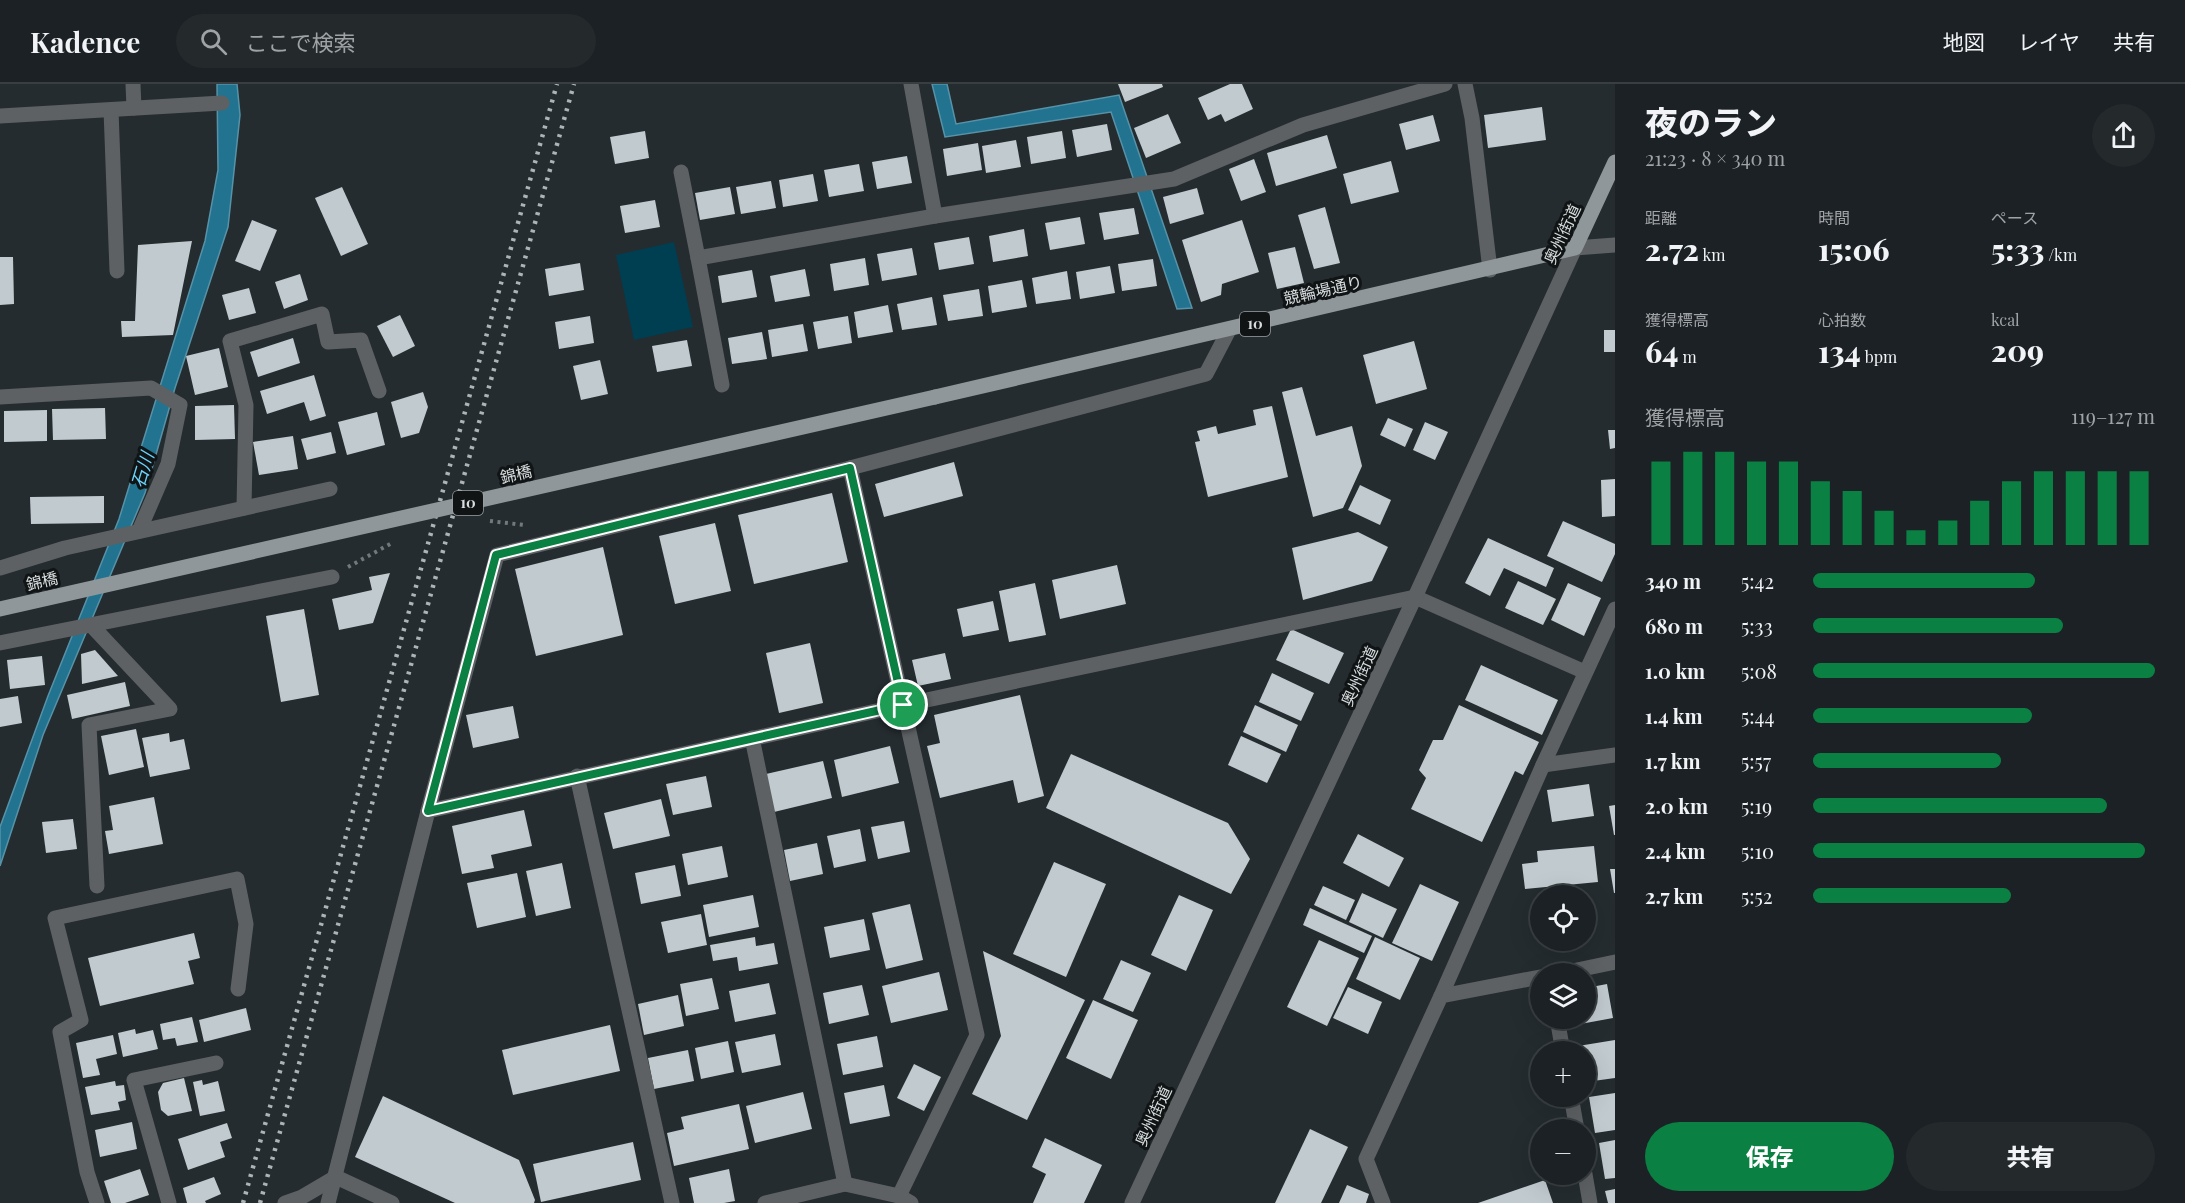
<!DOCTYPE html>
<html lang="ja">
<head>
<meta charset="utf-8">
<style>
  :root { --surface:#1b2124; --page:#24292c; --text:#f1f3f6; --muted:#a0a3a6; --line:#393e41; --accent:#0b8043 }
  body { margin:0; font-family:"Playfair Display","Noto Sans JP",serif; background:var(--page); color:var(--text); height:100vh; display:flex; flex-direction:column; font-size:22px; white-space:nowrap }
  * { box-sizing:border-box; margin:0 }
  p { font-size:20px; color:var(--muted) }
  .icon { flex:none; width:33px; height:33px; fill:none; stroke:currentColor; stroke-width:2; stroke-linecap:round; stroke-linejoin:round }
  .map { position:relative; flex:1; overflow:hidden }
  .sheet { display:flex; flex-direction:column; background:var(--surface); width:570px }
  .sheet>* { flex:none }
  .controls { position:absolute; left:1530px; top:801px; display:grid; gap:12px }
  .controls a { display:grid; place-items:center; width:66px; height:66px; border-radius:50%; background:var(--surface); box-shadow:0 6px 24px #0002,0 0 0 2px var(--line); font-size:30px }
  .pin { position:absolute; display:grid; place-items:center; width:51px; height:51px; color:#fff; margin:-26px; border:3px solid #fff; border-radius:50%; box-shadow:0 2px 6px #0007 }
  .round { display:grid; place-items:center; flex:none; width:63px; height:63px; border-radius:32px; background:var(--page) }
  .headline { display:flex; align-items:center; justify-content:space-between; height:102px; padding:0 30px }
  h1 { font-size:33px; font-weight:800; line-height:45px }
  .stats { display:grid; grid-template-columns:repeat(3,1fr); gap:9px; height:102px; padding:6px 30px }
  .stats div { display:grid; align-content:center }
  .stats b { font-size:30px; font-weight:800 }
  .stats small { font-size:16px; font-weight:400 }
  .stats p { font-size:16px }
  .chart { height:168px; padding:12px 30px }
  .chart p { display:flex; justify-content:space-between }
  .chart svg { width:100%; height:108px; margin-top:6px; stroke:var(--accent); stroke-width:6 }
  .button { display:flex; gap:12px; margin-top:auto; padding:12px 30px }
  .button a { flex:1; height:69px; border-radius:36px; background:var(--accent); color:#fff; font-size:24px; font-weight:800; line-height:69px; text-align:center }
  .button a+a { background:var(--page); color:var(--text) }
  ul { padding:0 30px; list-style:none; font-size:20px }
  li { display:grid; grid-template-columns:96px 72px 1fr; align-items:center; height:45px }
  li i { height:15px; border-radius:8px; background:var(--accent) }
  header { display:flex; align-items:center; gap:36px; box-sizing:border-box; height:84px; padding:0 30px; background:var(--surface); border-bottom:2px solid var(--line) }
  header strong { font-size:28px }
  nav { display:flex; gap:33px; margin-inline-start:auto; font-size:21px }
  .search { width:420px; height:54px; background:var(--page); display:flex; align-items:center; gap:15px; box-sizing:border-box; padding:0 21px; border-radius:33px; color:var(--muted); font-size:22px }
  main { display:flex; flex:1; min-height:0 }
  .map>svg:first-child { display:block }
  .green { fill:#003e51 }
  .water { fill:#217390; stroke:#5892a7; stroke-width:1.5 }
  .building { fill:#c1cacf }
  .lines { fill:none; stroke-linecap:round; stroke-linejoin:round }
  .path { stroke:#72797c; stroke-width:4; stroke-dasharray:3 4.5; stroke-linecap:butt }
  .minor { stroke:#5d6163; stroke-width:15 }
  .major { stroke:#8f979b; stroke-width:15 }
  .rail { stroke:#aeb4b6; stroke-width:4.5; stroke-dasharray:3 6; stroke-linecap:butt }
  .major-bridge { stroke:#8f979b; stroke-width:15 }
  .route-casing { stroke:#fff; stroke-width:12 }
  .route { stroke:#0b8043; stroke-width:8 }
  .labels { text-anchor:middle; stroke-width:6; stroke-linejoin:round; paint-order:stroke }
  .shield { fill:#101415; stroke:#9ba0a2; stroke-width:1.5 }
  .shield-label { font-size:15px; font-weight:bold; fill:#d7dcde }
  .street-label { font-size:16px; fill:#d7dcde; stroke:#101415 }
  .water-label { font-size:18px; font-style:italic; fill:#6bd3fc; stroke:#101415 }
</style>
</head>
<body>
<header>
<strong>Kadence</strong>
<div class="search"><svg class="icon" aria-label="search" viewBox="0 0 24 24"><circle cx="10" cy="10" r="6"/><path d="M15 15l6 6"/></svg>ここで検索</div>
<nav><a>地図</a><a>レイヤ</a><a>共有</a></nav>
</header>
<main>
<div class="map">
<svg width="1615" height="1119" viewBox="0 0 1615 1119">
  <rect width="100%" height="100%" fill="#242c30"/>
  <path class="green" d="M674,158L693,243L634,256L616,171Z"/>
  <g class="water">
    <path d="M217,0H237L240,31L228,143L175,304L145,409L43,651L0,782V743L48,612L119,435L205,157L218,86Z"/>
    <path d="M932,0H947L956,40L1119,11L1192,224L1177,225L1111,28L945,53Z"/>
  </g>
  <g class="building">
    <path d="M1118,0H1162L1163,3L1125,18Z"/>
    <path d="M1230,0H1242L1253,25L1225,38L1221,30L1208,36L1198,14Z"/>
    <path d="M1542,23L1546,56L1488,64L1484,31Z"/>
    <path d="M1168,30L1181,59L1146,74L1134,44Z"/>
    <path d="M1433,31L1440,57L1406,66L1399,40Z"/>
    <path d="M1107,40L1112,66L1077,73L1072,46Z"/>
    <path d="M645,47L649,74L615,80L610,53Z"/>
    <path d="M1062,47L1066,74L1031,80L1027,53Z"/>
    <path d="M1327,51L1337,84L1276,102L1267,69Z"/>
    <path d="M1016,56L1021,83L986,89L982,62Z"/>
    <path d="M978,59L982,86L947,92L943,65Z"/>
    <path d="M907,72L912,99L877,105L872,78Z"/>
    <path d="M1254,75L1266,108L1241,117L1229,85Z"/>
    <path d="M1391,77L1399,108L1351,120L1343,90Z"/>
    <path d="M859,80L864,107L829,113L824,86Z"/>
    <path d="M813,90L818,117L783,123L779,96Z"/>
    <path d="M771,97L776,124L741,130L736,103Z"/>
    <path d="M342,103L368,160L341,172L315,114Z"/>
    <path d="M730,103L735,130L700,136L695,109Z"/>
    <path d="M1197,104L1204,130L1170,140L1163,113Z"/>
    <path d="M655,116L660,143L625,149L620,122Z"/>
    <path d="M1325,123L1340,179L1314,185L1298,131Z"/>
    <path d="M1134,124L1139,150L1104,156L1099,129Z"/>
    <path d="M1080,133L1085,160L1050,166L1045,139Z"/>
    <path d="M252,136L277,146L260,187L235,177Z"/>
    <path d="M1242,136L1259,188L1222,200L1221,211L1201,218L1182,156Z"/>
    <path d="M1024,145L1028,172L993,178L989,152Z"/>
    <path d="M969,153L974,180L939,186L934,159Z"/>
    <path d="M192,157L173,251L122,253L121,237H135L138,161Z"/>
    <path d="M1295,163L1304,199L1277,205L1268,169Z"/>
    <path d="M912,164L917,191L882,197L877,170Z"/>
    <path d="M0,173H13L14,220L0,221Z"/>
    <path d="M865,174L869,201L834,207L830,180Z"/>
    <path d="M1153,175L1157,202L1122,207L1118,180Z"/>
    <path d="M580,179L584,206L549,212L545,185Z"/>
    <path d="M1110,182L1115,209L1080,215L1076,188Z"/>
    <path d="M805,185L810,212L775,218L770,192Z"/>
    <path d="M752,186L757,213L722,219L718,192Z"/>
    <path d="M1067,187L1071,215L1036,220L1032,194Z"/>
    <path d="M300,190L308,216L284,225L275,198Z"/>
    <path d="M1022,196L1027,223L992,229L988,202Z"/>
    <path d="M249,204L256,229L229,236L222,211Z"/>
    <path d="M979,205L983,232L948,237L943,211Z"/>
    <path d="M932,213L937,241L902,246L897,220Z"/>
    <path d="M888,221L893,248L858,254L854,228Z"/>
    <path d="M400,231L415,262L393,273L377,242Z"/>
    <path d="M590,232L594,259L559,265L555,238Z"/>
    <path d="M848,232L852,259L818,265L813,238Z"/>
    <path d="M803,240L808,267L772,273L768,246Z"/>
    <rect x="1604" y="246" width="11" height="22"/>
    <path d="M762,248L767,275L732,280L728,254Z"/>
    <path d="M293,254L300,279L258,293L250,268Z"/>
    <path d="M687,256L692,282L657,288L652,262Z"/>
    <path d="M1414,257L1427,305L1376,320L1363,271Z"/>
    <path d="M219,264L228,303L195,311L186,272Z"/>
    <path d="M600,276L608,310L581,316L573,282Z"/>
    <path d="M314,291L326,332L310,337L304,318L267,330L260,307Z"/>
    <path d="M1302,303L1316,352L1352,342L1362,382L1343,424L1313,433L1282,308Z"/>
    <path d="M423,308L428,323L419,349L401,354L391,318Z"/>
    <path d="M234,321L235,355L195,356V322Z"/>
    <path d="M1272,322L1288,393L1208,413L1195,358L1200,357L1197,347L1216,342L1218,350L1256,341L1253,326Z"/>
    <path d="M105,324L106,355L53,356L52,325Z"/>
    <path d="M47,326V357L4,358V327Z"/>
    <path d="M377,328L385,361L347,371L338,338Z"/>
    <path d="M1388,334L1413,345L1405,363L1380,351Z"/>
    <path d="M1425,338L1448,348L1435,376L1413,366Z"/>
    <path d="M1608,346H1615V364L1610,365Z"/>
    <path d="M331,348L336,369L307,376L301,355Z"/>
    <path d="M293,352L298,385L259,391L253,358Z"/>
    <path d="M954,378L963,412L884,433L875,400Z"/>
    <path d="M1615,395V432L1602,433L1601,396Z"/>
    <path d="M1360,401L1391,416L1380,441L1348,426Z"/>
    <path d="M832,409L848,478L754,500L738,431Z"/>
    <path d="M104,412V439L31,440L30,413Z"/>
    <path d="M1563,437L1615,460V470L1602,498L1547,472Z"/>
    <path d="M715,439L731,507L675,520L659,452Z"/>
    <path d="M1358,448L1388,463L1372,497L1303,516L1292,464Z"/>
    <path d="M1488,454L1554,484L1546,503L1504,484L1490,512L1465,499Z"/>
    <path d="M603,463L623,551L536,572L515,485Z"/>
    <path d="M1117,481L1126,520L1060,535L1052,496Z"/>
    <path d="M390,489L373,539L339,546L332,515L372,506L369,493Z"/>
    <path d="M1518,497L1556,515L1543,541L1505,524Z"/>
    <path d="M1035,499L1046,551L1009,558L999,507Z"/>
    <path d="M1568,499L1601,514L1584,552L1551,536Z"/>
    <path d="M993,517L999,546L963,553L957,525Z"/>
    <path d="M304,525L319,611L281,618L266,532Z"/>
    <path d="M1291,545L1344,569L1329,600L1276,576Z"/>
    <path d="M810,559L823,619L779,629L766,569Z"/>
    <path d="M95,566L118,592L82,600L81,570Z"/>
    <path d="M945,569L951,595L918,602L912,576Z"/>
    <path d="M42,572L45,601L10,605L7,576Z"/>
    <path d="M1481,581L1558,616L1542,651L1465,616Z"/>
    <path d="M1272,589L1314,609L1301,637L1259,618Z"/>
    <path d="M125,598L130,622L72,635L67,611Z"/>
    <path d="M1020,611L1044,712L1018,719L1013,696L940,714L927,662L940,659L934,631Z"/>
    <path d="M18,612L22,639L0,643V615Z"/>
    <path d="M1255,621L1298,641L1286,668L1243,648Z"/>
    <path d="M1459,621L1539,658L1523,691L1515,687L1482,758L1411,725L1426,694L1419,686L1433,656H1443Z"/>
    <path d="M513,622L519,654L473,664L466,631Z"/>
    <path d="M136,645L144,683L109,691L101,652Z"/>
    <path d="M169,649L170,658L184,655L190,685L150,693L142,654Z"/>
    <path d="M1241,652L1281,670L1267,699L1228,681Z"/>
    <path d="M890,662L899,699L842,713L834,676Z"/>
    <path d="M1071,670L1228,739L1250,775L1231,810L1046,724Z"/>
    <path d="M823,677L832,714L774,728L766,690Z"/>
    <path d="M706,692L712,723L673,731L666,700Z"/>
    <path d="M1589,700L1594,732L1552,738L1547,706Z"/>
    <path d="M154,713L163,760L109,770L105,747L113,746L109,722Z"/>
    <path d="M661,715L670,752L613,765L604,729Z"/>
    <path d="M1615,721V751H1614L1609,722Z"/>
    <path d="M524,726L532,762L491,771L494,784L462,790L452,742Z"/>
    <path d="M73,735L77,765L46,769L42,738Z"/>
    <path d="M904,737L910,768L878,775L871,743Z"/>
    <path d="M860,745L866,777L834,784L827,752Z"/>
    <path d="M1358,750L1404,774L1389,803L1343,779Z"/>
    <path d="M817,759L823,790L790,797L784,766Z"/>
    <path d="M722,762L728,793L688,801L682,770Z"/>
    <path d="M1594,762L1598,798L1525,805L1522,780L1538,778L1537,767Z"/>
    <path d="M1054,778L1106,800L1066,893L1013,870Z"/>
    <path d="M562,779L571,824L536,832L526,787Z"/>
    <path d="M675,781L681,812L641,820L635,789Z"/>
    <path d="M1610,785H1615V809H1614Z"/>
    <path d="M517,789L526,833L477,844L467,799Z"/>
    <path d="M1420,800L1459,818L1432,877L1392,859Z"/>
    <path d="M1323,802L1355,816L1346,836L1314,821Z"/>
    <path d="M1362,809L1397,825L1383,854L1349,838Z"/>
    <path d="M753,811L759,843L709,853L703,821Z"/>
    <path d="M1179,811L1213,826L1186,887L1151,871Z"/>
    <path d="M910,820L923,876L886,885L872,829Z"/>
    <path d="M1310,824L1372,852L1364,869L1303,841Z"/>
    <path d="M701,830L707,861L668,869L661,838Z"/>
    <path d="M864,835L870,866L830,874L824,843Z"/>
    <path d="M194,849L200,874L188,877L194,900L100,922L88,874Z"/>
    <path d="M755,853L756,862L774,859L778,880L739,887L737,873L713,877L710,861Z"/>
    <path d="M1375,853L1420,874L1400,916L1356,895Z"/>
    <path d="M1319,856L1359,874L1327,942L1287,923Z"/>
    <path d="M983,867L1085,916L1027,1036L972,1010L1001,952Z"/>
    <path d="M1121,876L1151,889L1133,928L1103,915Z"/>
    <path d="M939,888L948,926L891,939L882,902Z"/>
    <path d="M712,894L719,925L686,932L680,900Z"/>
    <path d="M769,899L776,930L735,938L729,907Z"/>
    <path d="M1607,900L1613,934L1575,941L1573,934H1586V904Z"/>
    <path d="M862,901L869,931L829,940L823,909Z"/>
    <path d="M1348,903L1382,918L1368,950L1333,934Z"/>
    <path d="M678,911L684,942L644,951L638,920Z"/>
    <path d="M1093,916L1138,936L1111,995L1066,974Z"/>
    <path d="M246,924L251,946L204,958L199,936Z"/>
    <path d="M192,933L198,958L177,962L175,954L163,956L160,940Z"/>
    <path d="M610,941L620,987L513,1011L502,966Z"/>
    <path d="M135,945L136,950L153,946L158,965L123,973L118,949Z"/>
    <path d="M775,950L781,981L742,989L735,958Z"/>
    <path d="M113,951L117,970L96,975L100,991L83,994L76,959Z"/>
    <path d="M877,952L883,983L843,991L837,960Z"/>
    <path d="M1615,956V994L1586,998V968H1578V962Z"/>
    <path d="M728,957L734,988L701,995L695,964Z"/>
    <path d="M688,966L694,997L654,1005L648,974Z"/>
    <path d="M914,980L941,993L924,1027L897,1014Z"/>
    <path d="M184,994L192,1027L168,1032L161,1026L158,1008L163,999Z"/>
    <path d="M202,996L203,1001L218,997L225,1027L200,1032L193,998Z"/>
    <path d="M115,997L116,1002L124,1001L126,1016L118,1018L120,1026L91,1031L85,1003Z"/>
    <path d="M884,1001L890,1032L850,1040L844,1009Z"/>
    <path d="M803,1008L812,1045L755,1059L746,1022Z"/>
    <path d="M1615,1009V1046L1595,1049L1589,1013Z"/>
    <path d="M383,1012L519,1076L535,1116L534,1119H455L355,1073Z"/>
    <path d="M739,1020L749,1065L674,1082L667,1049L684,1045L681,1033Z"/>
    <path d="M132,1038L137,1065L100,1073L95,1046Z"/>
    <path d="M227,1039L232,1054L220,1058L225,1073L188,1086L178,1055Z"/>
    <path d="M1310,1045L1348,1063L1321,1119H1275Z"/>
    <path d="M1045,1054L1102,1081L1084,1119H1033L1046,1090L1032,1083Z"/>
    <path d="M1615,1056V1094L1605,1095L1599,1059Z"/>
    <path d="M633,1058L641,1096L541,1118L533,1080Z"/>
    <path d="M140,1085L149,1111L125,1119H111L104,1097Z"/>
    <path d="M729,1085L735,1117L724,1119H694L689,1094Z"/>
    <path d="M214,1093L221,1110L205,1117L206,1119H187L183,1104Z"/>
    <path d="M1545,1096L1553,1119H1478Z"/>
    <path d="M1347,1101L1369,1110L1366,1119H1339Z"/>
    <path d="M1615,1105V1119H1608L1605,1107Z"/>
  </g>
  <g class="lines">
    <g class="path">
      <path d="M490,437L524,441"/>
      <path d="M348,483L392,459"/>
    </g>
    <g class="minor">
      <path d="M133,0L134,24"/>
      <path d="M911,0L935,132"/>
      <path d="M1465,0L1472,34L1490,186"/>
      <path d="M111,26L117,187"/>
      <path d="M0,32L222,19"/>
      <path d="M681,88L698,174"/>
      <path d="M722,301L698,174L935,132L1174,95L1303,41L1445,0"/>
      <path d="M0,313L151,304L180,321L168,380L139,447"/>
      <path d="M850,384L977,951L899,1112"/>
      <path d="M244,424L246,321L230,257L322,230L328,258L361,256L379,307"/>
      <path d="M0,484L65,464L330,405"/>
      <path d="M92,542L170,625L89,641L97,802"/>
      <path d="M0,559L332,493"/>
      <path d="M752,654L845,1100"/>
      <path d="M1543,681L1615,671"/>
      <path d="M577,692L672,1119"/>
      <path d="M428,727L497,471L850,384L1206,290L1229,246"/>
      <path d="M1558,890L1615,878"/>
      <path d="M1441,912L1543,681L1615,525"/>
      <path d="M1557,934L1563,968"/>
      <path d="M1571,1012L1577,1046"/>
      <path d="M1585,1090L1590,1119"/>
      <path d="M97,1119L87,1088L60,948L81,936L55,834L237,795L246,840L238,905"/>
      <path d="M169,1119L134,996L216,979"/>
      <path d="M285,1119L302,1113L336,1093L392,1119"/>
      <path d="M328,1119L428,727L903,621L1415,513L1585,588"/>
      <path d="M765,1119L845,1100L899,1112L911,1119"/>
      <path d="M1132,1119L1415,513L1575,164L1615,161"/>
      <path d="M1383,1119L1366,1075L1441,912L1540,893"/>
    </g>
    <path class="major" d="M935,313L1575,164L1615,78"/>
    <g class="rail">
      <path d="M243,1119L557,0"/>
      <path d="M260,1119L574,0"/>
    </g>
    <path class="major-bridge" d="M0,525L935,313"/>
  </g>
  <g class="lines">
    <g class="route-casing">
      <path id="route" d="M850,384L903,621L428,727L496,471Z"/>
    </g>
    <use href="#route" class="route"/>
  </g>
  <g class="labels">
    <g class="shield">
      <rect x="1240" y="228" width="30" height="24" rx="4.5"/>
      <rect x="453" y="407" width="30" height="24" rx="4.5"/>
    </g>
    <g class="shield-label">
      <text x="1255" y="245">10</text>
      <text x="468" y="424">10</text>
    </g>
    <g class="street-label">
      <text transform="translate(1562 150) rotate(-65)" y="6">奥州街道</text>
      <text transform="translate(1323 206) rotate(-13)" y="6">競輪場通り</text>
      <text transform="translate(516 390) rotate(-13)" y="6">錦橋</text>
      <text transform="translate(42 497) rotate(-13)" y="6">錦橋</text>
      <text transform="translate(1359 592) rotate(-65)" y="6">奥州街道</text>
      <text transform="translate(1153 1032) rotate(-65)" y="6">奥州街道</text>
    </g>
    <g class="water-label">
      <text transform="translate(143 386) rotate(-73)" y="6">石川</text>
    </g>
  </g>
</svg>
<div class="controls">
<a><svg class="icon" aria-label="locate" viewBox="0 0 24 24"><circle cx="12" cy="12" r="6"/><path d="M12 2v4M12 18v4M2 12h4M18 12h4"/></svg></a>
<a><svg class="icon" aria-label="layers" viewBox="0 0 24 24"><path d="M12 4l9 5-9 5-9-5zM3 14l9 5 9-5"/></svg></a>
<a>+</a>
<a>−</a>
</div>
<div class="pin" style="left:903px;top:621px;background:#1e9e55"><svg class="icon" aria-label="arrive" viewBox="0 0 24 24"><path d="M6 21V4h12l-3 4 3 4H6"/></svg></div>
</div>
<section class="sheet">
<div class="headline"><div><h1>夜のラン</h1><p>21:23 · 8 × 340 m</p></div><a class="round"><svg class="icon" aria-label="share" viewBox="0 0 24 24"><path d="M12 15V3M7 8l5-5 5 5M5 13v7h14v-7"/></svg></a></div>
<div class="stats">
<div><p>距離</p><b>2.72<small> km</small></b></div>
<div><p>時間</p><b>15:06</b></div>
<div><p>ペース</p><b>5:33<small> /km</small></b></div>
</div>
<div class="stats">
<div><p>獲得標高</p><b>64<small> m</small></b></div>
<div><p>心拍数</p><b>134<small> bpm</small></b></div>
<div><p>kcal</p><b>209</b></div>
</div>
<div class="chart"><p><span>獲得標高</span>119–127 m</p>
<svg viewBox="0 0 160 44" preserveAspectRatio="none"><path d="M5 44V10M15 44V6M25 44V6M35 44V10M45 44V10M55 44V18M65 44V22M75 44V30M85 44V38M95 44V34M105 44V26M115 44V18M125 44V14M135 44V14M145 44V14M155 44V14"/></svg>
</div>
<ul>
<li><b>340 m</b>5:42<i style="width:65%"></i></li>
<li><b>680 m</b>5:33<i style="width:73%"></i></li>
<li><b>1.0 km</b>5:08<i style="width:100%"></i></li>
<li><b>1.4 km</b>5:44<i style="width:64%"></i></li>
<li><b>1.7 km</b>5:57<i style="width:55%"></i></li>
<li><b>2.0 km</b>5:19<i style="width:86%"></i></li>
<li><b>2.4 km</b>5:10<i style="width:97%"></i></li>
<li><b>2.7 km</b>5:52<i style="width:58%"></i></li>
</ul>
<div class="button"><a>保存</a><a>共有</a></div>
</section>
</main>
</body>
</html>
